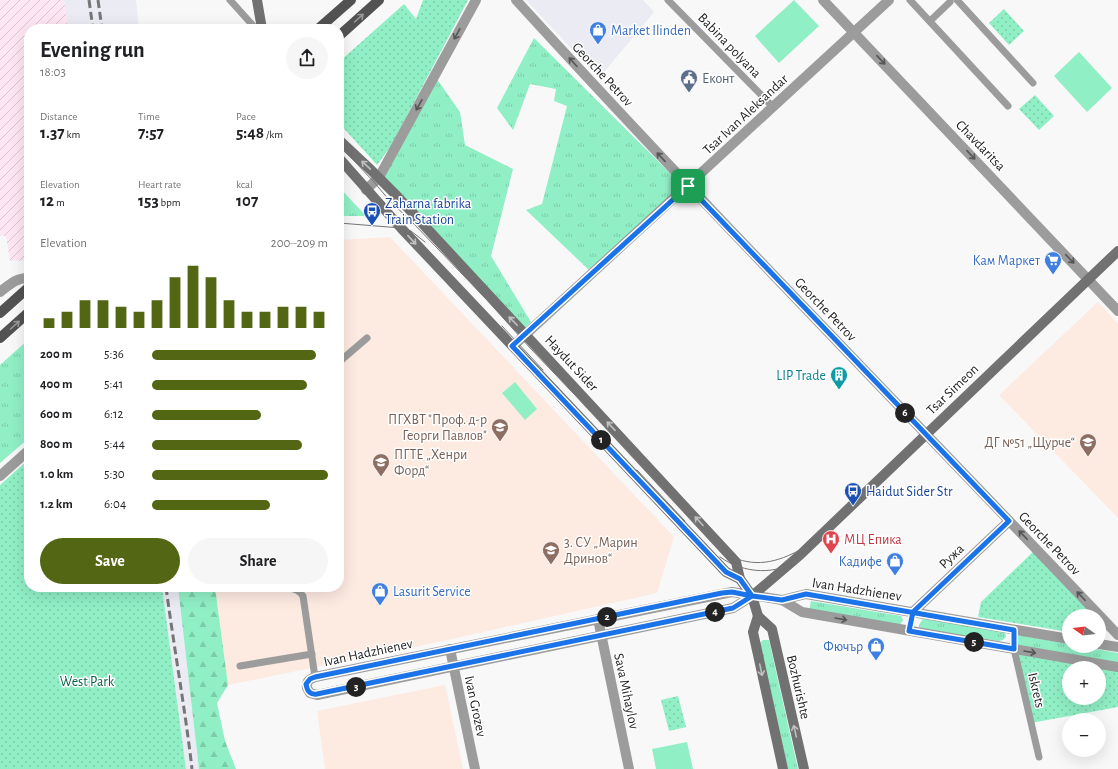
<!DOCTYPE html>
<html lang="en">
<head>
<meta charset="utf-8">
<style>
  :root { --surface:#fff; --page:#f6f6f6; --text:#202124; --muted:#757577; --accent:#526613 }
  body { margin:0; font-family:"Alegreya Sans",sans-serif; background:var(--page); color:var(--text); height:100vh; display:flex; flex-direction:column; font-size:15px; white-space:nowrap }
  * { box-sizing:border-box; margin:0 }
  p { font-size:13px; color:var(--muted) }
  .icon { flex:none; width:22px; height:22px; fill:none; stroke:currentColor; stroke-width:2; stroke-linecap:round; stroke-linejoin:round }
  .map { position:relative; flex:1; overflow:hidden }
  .details { position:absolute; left:24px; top:24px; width:320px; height:568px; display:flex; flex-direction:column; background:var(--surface); border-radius:16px; box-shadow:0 4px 16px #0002 }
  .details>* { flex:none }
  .needle { width:26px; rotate:284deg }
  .buttons { position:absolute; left:1062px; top:609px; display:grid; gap:8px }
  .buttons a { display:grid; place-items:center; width:44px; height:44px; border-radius:50%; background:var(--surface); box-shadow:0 4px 16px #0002; font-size:20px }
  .pin { position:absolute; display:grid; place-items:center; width:34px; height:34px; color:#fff; margin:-17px; border-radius:8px; box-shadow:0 2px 6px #0006 }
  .km { position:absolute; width:20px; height:20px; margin:-10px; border-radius:50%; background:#222; color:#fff; font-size:11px; line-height:20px; text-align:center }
  .round { display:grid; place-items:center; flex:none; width:42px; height:42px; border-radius:21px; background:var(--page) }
  .head { display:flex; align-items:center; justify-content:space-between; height:68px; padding:0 16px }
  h1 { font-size:22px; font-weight:700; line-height:30px }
  .metrics { display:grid; grid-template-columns:repeat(3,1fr); gap:6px; height:68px; padding:4px 16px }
  .metrics div { display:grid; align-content:center }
  .metrics b { font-size:17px; font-weight:700 }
  .metrics small { font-size:11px; font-weight:400 }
  .metrics p { font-size:11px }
  .chart { height:112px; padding:8px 16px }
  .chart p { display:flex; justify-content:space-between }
  .chart svg { width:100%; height:72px; margin-top:4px; stroke:var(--accent); stroke-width:6 }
  .button { display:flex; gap:8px; margin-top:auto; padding:8px 16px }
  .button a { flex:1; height:46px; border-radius:24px; background:var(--accent); color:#fff; font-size:16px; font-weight:700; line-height:46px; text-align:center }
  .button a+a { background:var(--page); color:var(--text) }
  ul { padding:0 16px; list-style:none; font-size:13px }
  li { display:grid; grid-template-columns:64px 48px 1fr; align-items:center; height:30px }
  li i { height:10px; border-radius:5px; background:var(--accent) }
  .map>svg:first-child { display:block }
  .built { fill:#eaebf3 }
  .industrial { fill:url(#industrial-furrows) }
  .education { fill:#fdeae1 }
  .grass { fill:url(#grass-tufts) }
  .forest { fill:url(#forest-firs) }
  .park { fill:url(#park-dots); fill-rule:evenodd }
  .pitch { fill:#90efc5 }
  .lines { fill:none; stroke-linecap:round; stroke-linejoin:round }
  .lane { stroke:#9c9c9d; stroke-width:7 }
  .street { stroke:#9c9c9d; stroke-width:10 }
  .secondary { stroke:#717171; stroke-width:10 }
  .primary { stroke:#525253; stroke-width:10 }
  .tram { stroke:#767677; stroke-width:1 }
  .rail { stroke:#767677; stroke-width:3; stroke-dasharray:8 4; stroke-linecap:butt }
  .oneway { stroke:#979798 }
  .oneway2 { stroke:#565657 }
  .oneway3 { stroke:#bfbfbf }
  .route-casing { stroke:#fff; stroke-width:8 }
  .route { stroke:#1a73e8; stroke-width:5 }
  .labels { text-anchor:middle; stroke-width:3; stroke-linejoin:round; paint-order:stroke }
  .shop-label { font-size:14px; fill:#366cbe; stroke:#fff; text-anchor:end }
  .street-label { font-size:14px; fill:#1c1d1d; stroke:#fff }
  .service-label { font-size:14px; fill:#4e5e75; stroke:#fff; text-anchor:start }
  .transit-label { font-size:14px; fill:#164399; stroke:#fff; text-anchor:start }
  .culture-label { font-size:14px; fill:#0d838f; stroke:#fff; text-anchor:end }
  .education-label { font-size:14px; fill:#785e54; stroke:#fff; text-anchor:end }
  .health-label { font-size:14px; fill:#be3a42; stroke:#fff; text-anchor:start }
  .park-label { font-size:14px; fill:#0c6447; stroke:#fff }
</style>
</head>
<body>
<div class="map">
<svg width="1118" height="769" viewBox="0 0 1118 769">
  <defs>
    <pattern id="industrial-furrows" width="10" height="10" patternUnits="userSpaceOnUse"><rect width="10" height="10" fill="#fee7f2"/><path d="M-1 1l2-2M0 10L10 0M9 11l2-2" fill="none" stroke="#d9c6cf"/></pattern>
    <pattern id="grass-tufts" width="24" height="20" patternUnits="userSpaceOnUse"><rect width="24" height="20" fill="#90efc5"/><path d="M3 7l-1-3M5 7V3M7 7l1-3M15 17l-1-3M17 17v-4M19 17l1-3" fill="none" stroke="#7ccca9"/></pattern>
    <pattern id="forest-firs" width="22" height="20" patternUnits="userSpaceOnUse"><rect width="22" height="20" fill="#90efc5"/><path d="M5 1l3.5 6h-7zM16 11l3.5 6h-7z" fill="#7ccca9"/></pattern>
    <pattern id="park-dots" width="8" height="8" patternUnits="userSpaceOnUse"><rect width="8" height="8" fill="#90efc5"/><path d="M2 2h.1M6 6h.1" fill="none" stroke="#7ccca9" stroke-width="1.8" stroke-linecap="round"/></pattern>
  </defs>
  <rect width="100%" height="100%" fill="#f8f8f9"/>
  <g class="built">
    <path d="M64,0H136L139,29H68Z"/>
    <path d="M526,0H643L654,12L599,78Z"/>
    <path d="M162,587H178L199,769H186Z"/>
  </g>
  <path class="industrial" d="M0,0H64L68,29H29V259L28,260L10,261L6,236H0Z"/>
  <g class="education">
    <path d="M390,237L674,537L657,593L448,640L228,685L215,587H339V240Z"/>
    <path d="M1098,302L1118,324V518L999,395Z"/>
    <path d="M445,685L463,769H325L317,711Z"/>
  </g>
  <g class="grass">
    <path d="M534,38L682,185L589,270L526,210L542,204L567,106L554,101L556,89L530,84L513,130L497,108Z"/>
    <path d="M437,79L460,112L465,145L513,169L491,256L531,322L525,328L384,177Z"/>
    <path d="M339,187L366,216H339Z"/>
    <path d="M29,339V438L0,463V365Z"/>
    <path d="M811,601L901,616L903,620L900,625L809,611Z"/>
    <path d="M923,619L1005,632L1006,637L1003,640L999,641L926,630L919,627L920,623Z"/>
    <path d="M1019,635L1069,644V646H1080L1118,653V664L1022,647L1017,644V637Z"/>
    <path d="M763,640H769L798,769H788L760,643Z"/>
  </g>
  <path class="forest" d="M178,587H215L228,685L217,703L225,741L236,769H199Z"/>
  <g class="park">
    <path d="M423,0H468L391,146L377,165L339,123V62L404,4L416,19Z"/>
    <path d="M1004,9L1024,31L1009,45L989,23Z"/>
    <path d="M1035,95L1054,116L1039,130L1019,109Z"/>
    <path d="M29,459V587H162L186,769H0V485Z"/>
    <path d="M1036,549L1111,627L1099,628V616H1069V632L978,617L981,602Z"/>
    <path d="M1018,654L1118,670V707L1031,723ZM1069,668H1099V698H1069Z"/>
    <path d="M678,696L686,727L669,731L661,700Z"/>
  </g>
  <g class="pitch">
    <path d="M794,0L819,26L779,63L755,36Z"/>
    <path d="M1079,52L1112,88L1087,112L1054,76Z"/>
    <path d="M515,382L537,409L525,420L502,393Z"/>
    <path d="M687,742L693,769H656L652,749Z"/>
  </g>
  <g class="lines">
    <g class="lane">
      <path d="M230,0L256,29"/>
      <path d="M668,0L773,107"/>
      <path d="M910,0L1008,106"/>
      <path d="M957,0L1033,83"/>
      <path d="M930,21L950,2"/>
      <path d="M339,362L367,338"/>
      <path d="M285,587C293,589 298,589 303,596L315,677"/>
      <path d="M1014,630V649L1039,757"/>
      <path d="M909,631L913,612"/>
      <path d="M240,666L312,654"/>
    </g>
    <g class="street">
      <path d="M516,0C713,216 917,423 1118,635"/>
      <path d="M823,0L1118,311"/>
      <path d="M366,190L379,177L383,170L476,0"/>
      <path d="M0,292C9,285 17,277 29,278"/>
      <path d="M513,346L889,0"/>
      <path d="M0,476L29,450"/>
      <path d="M752,596L733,608L317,695L310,693L307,688C306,681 310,679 315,677L732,592L782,600L806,594L1069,639"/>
      <path d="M782,600L802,612L1118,667"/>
      <path d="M913,612L1009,521"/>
      <path d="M598,619L629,769"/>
      <path d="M1099,644L1118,647"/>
      <path d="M450,649L475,769"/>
    </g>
    <g class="secondary">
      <path d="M257,0L262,29"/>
      <path d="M339,140L371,170L395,194L736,562L740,579L752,596L758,616L772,629L804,769"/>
      <path d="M339,158L401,228L726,572L740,579"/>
      <path d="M752,596L800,555L1118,251"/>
      <path d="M758,616L753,632L783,769"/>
    </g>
    <g class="primary">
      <path d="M318,29L351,0"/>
      <path d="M339,36L379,0"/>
      <path d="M0,313L29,287"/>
      <path d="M0,338L29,312"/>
    </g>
    <g class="tram">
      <path d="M339,145L374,182L389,200L413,223L487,300L530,348L600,421L723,553C750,567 771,565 798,551L1118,248"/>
      <path d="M339,223L401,228L411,231L425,242"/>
      <path d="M502,326L543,370"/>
      <path d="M637,470L685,521"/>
      <path d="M720,557C744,574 777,576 801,558C813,550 828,532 839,521"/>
    </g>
    <g class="rail">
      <path d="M89,0L93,29"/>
      <path d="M98,0L102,29"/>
      <path d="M166,587C174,648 185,708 192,769"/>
    </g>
  </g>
  <defs><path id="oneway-shaft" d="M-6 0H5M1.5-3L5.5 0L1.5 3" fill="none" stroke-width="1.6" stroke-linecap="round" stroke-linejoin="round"/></defs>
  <g class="oneway">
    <use href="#oneway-shaft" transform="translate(359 18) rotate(-42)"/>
    <use href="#oneway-shaft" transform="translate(15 325) rotate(-42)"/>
  </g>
  <g class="oneway2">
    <use href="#oneway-shaft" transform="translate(457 34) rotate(119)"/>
    <use href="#oneway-shaft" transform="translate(881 60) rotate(47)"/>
    <use href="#oneway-shaft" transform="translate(573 62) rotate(-132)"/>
    <use href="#oneway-shaft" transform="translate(419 105) rotate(119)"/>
    <use href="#oneway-shaft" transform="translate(971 155) rotate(47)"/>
    <use href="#oneway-shaft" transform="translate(661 157) rotate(-133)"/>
    <use href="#oneway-shaft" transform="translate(1070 259) rotate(46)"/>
    <use href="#oneway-shaft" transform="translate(1023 535) rotate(-134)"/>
    <use href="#oneway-shaft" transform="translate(1081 596) rotate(-134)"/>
    <use href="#oneway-shaft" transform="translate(841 619) rotate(10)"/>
    <use href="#oneway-shaft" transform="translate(1030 652) rotate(10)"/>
  </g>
  <g class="oneway3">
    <use href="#oneway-shaft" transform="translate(366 165) rotate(-137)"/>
    <use href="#oneway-shaft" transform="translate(412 240) rotate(47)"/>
    <use href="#oneway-shaft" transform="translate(513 321) rotate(-134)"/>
    <use href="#oneway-shaft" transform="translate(611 426) rotate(-133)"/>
    <use href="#oneway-shaft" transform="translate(699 521) rotate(-132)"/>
    <use href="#oneway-shaft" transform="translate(761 670) rotate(78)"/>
    <use href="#oneway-shaft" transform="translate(795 731) rotate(-103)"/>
  </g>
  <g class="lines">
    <g class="route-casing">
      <path id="route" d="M688,186L512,346L726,572L740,579L752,596L732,592L722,593L315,677L310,679L306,684C307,691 310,695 317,694L733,608L752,596L782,600L806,594L1014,630V649L909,631L913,612L1009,521L688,186"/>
    </g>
    <use href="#route" class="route"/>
  </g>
  <defs>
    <g id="shop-pin" transform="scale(0.9)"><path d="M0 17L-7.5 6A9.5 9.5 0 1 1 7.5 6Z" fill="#3f7fe0" stroke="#fff"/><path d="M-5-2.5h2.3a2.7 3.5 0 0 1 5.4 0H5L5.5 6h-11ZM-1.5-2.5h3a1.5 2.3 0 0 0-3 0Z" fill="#fff"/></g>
    <g id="civic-pin" transform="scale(0.9)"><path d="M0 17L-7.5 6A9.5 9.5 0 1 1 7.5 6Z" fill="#5c6f8a" stroke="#fff"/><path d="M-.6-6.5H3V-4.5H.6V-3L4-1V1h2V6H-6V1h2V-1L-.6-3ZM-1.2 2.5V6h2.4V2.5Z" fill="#fff"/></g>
    <g id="bus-pin" transform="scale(0.9)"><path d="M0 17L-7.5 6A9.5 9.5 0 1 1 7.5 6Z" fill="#1a4fb4" stroke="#fff"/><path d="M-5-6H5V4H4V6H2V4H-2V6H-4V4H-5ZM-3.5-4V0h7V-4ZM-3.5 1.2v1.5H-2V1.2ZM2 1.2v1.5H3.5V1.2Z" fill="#fff"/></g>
    <g id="supermarket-pin" transform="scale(0.9)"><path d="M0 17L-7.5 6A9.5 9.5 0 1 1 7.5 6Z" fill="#3f7fe0" stroke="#fff"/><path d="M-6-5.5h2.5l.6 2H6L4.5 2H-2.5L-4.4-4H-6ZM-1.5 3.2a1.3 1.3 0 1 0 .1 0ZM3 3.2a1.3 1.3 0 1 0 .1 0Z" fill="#fff"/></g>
    <g id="building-pin" transform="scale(0.9)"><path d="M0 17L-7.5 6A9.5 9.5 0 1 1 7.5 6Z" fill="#0f9aa8" stroke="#fff"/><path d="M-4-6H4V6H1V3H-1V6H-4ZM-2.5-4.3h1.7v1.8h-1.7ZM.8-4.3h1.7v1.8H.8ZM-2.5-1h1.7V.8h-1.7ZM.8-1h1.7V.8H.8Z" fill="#fff"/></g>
    <g id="school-pin" transform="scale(0.9)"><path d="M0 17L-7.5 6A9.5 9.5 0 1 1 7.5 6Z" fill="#8d6e63" stroke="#fff"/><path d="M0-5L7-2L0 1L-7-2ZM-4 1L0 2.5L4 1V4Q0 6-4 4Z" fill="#fff"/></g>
    <g id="hospital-pin" transform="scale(0.9)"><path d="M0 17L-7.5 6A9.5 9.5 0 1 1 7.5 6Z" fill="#e0444e" stroke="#fff"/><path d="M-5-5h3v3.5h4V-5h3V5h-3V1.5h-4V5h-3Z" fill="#fff"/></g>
  </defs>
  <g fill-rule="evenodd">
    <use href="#shop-pin" x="598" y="30"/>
    <use href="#civic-pin" x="689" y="78"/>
    <use href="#bus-pin" x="372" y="211"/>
    <use href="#supermarket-pin" x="1053" y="260"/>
    <use href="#building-pin" x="839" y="375"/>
    <use href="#school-pin" x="500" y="427"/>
    <use href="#school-pin" x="1088" y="442"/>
    <use href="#school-pin" x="381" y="462"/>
    <use href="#bus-pin" x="853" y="491"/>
    <use href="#hospital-pin" x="831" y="539"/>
    <use href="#school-pin" x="551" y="550"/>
    <use href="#shop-pin" x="895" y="561"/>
    <use href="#shop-pin" x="380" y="591"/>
    <use href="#shop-pin" x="876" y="646"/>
  </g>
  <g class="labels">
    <g class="shop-label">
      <text x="611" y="35" text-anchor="start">Market Ilinden</text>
      <text x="1040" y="265">Кам Маркет</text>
      <text x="882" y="566">Кадифе</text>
      <text x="393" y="596" text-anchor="start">Lasurit Service</text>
      <text x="863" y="651">Фючър</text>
    </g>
    <g class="street-label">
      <text transform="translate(730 45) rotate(46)" y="5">Babina polyana</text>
      <text transform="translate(603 74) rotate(47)" y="5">Georche Petrov</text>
      <text transform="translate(745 114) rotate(-43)" y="5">Tsar Ivan Aleksandar</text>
      <text transform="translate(981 145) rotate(46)" y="5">Chavdaritsa</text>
      <text transform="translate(826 309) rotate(46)" y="5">Georche Petrov</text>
      <text transform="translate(572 363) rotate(47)" y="5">Haydut Sider</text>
      <text transform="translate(952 389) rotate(-44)" y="5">Tsar Simeon</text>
      <text transform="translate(1050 543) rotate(46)" y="5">Georche Petrov</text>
      <text transform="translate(951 556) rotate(-44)" y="5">Ружа</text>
      <text transform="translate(857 589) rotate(9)" y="5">Ivan Hadzhienev</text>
      <text transform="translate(368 652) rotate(-12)" y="5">Ivan Hadzhienev</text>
      <text transform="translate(799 687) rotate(77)" y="5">Bozhurishte</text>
      <text transform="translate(1037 690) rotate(77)" y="5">Iskrets</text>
      <text transform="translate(627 691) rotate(78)" y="5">Sava Mihaylov</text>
      <text transform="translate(476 706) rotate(78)" y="5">Ivan Grozev</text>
    </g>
    <g class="service-label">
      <text x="702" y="83">Еконт</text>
    </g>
    <g class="transit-label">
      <text x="385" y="208">Zaharna fabrika<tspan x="385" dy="16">Train Station</tspan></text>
      <text x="866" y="496">Haidut Sider Str</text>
    </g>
    <g class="culture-label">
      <text x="826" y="380">LIP Trade</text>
    </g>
    <g class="education-label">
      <text x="487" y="424">ПГХВТ "Проф. д-р<tspan x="487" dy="16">Георги Павлов"</tspan></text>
      <text x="1075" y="447">ДГ №51 „Щурче“</text>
      <text x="394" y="459" text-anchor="start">ПГТЕ „Хенри<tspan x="394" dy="16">Форд“</tspan></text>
      <text x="564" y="547" text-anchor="start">3. СУ „Марин<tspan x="564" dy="16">Дринов“</tspan></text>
    </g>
    <g class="health-label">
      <text x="844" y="544">МЦ Епика</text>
    </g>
    <g class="park-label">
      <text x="87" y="686">West Park</text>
    </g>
  </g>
</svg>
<div class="buttons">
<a><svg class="needle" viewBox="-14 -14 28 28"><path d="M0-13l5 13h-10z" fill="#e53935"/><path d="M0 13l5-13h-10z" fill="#757577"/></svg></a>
<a>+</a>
<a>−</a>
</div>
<div class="pin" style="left:688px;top:186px;background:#1e9e55"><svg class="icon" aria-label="arrive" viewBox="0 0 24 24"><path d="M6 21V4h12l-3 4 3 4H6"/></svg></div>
<b class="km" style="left:601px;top:440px">1</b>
<b class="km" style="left:607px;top:617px">2</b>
<b class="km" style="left:356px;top:687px">3</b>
<b class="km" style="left:715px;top:612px">4</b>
<b class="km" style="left:974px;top:642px">5</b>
<b class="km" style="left:905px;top:413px">6</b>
<section class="details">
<div class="head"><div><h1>Evening run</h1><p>18:03</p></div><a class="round"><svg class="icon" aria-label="share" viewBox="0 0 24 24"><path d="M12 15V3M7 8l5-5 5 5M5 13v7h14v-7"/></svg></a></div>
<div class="metrics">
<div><p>Distance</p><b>1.37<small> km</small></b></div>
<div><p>Time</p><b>7:57</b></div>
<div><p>Pace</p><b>5:48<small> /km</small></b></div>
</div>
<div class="metrics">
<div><p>Elevation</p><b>12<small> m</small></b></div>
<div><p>Heart rate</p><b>153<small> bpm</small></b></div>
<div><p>kcal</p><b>107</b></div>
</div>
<div class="chart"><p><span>Elevation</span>200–209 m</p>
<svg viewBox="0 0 160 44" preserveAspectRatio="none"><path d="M5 44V38M15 44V34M25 44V27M35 44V27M45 44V31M55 44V34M65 44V27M75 44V13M85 44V6M95 44V13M105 44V27M115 44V34M125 44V34M135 44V31M145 44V31M155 44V34"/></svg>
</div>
<ul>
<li><b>200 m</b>5:36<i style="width:93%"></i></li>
<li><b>400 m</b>5:41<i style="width:88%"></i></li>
<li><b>600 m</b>6:12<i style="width:62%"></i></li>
<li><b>800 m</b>5:44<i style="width:85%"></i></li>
<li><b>1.0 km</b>5:30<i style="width:100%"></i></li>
<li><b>1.2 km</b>6:04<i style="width:67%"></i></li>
</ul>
<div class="button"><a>Save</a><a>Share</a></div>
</section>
</div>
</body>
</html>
